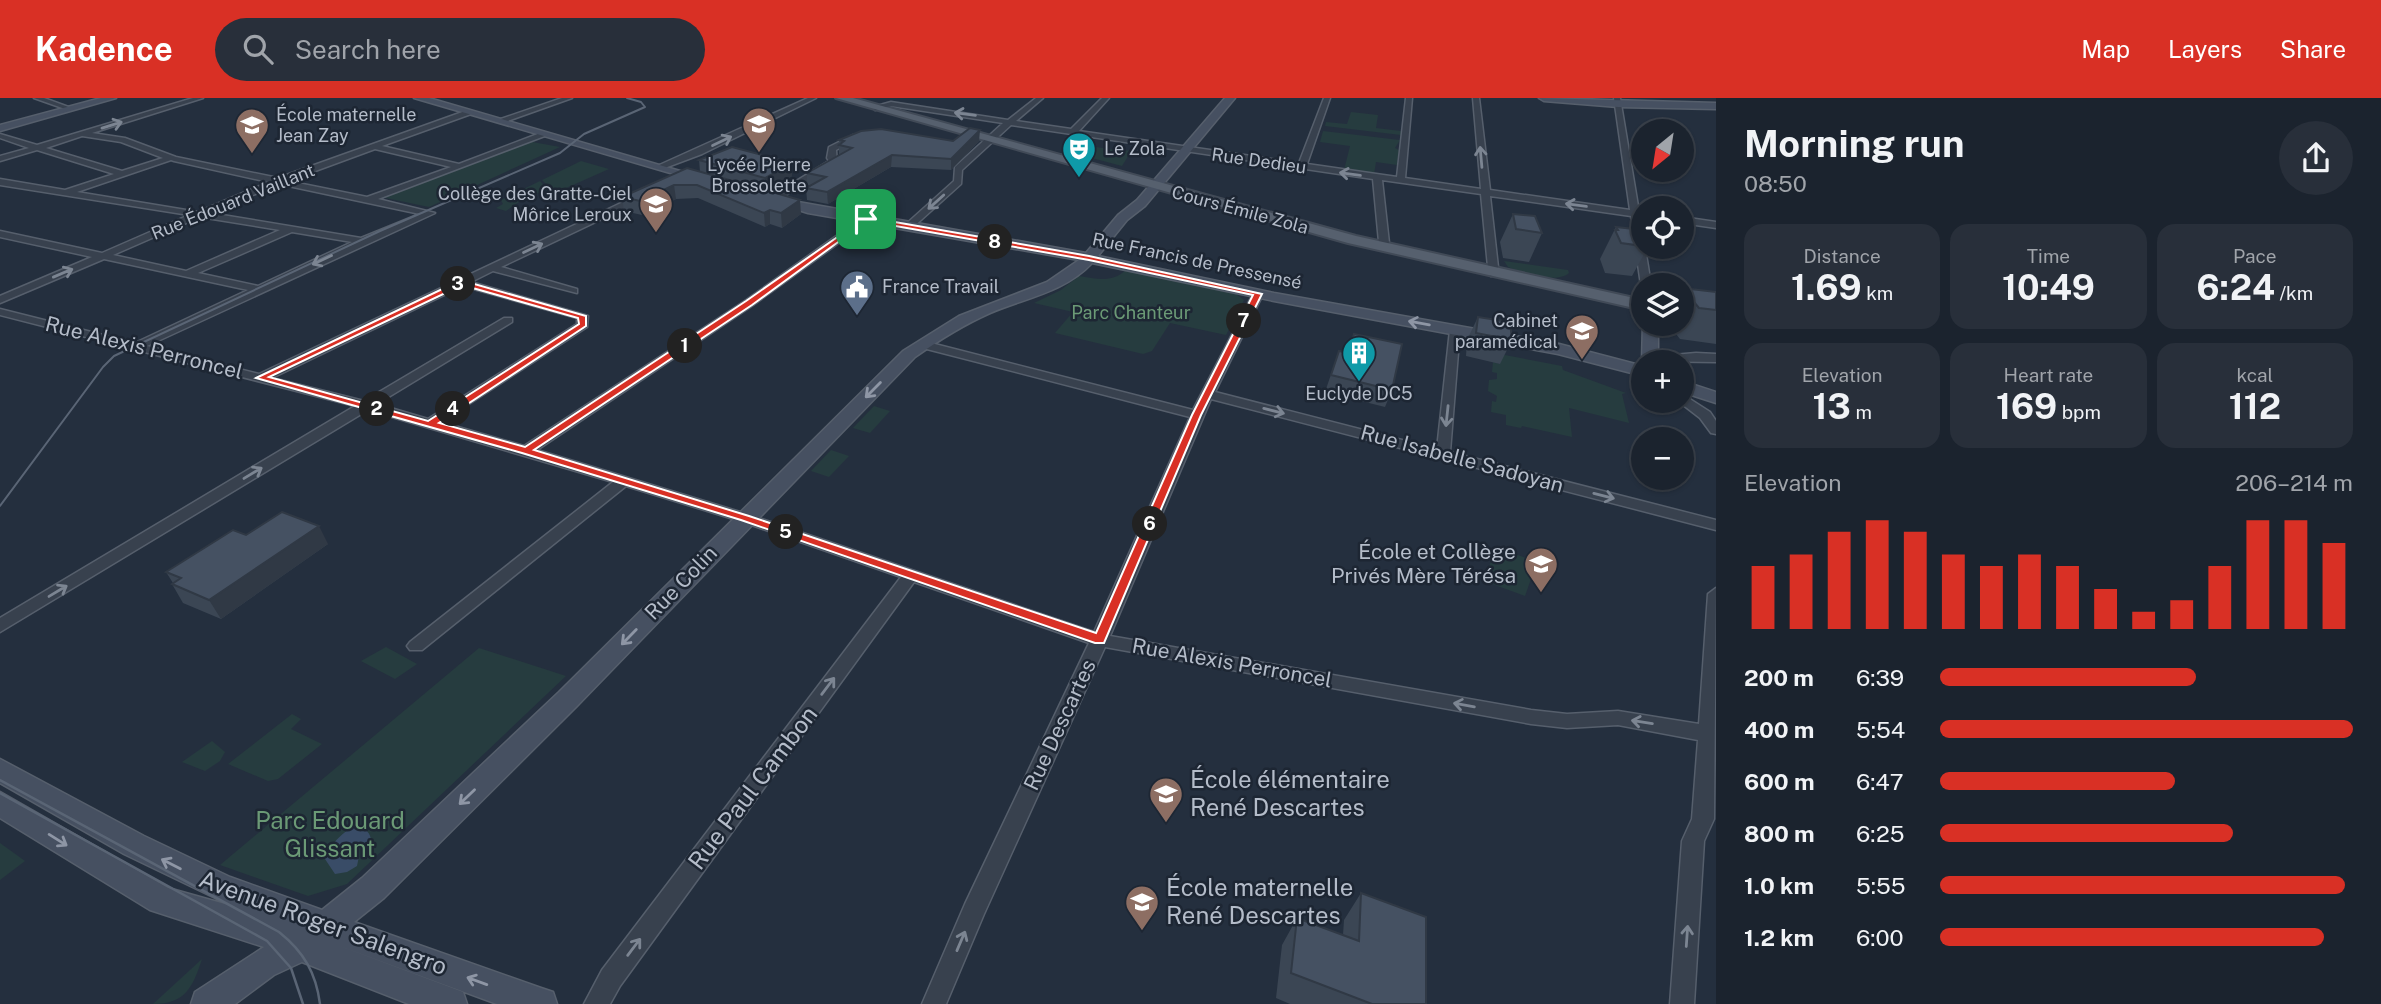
<!DOCTYPE html>
<html lang="en">
<head>
<meta charset="utf-8">
<style>
  :root { --surface:#1b232e; --page:#282f3a; --text:#f1f3f6; --muted:#a0a4aa; --line:#39404a; --accent:#d93025 }
  body { margin:0; font-family:"Public Sans",sans-serif; background:var(--page); color:var(--text); height:100vh; display:flex; flex-direction:column; font-size:26px; white-space:nowrap }
  * { box-sizing:border-box; margin:0 }
  p { font-size:23px; color:var(--muted) }
  .icon { flex:none; width:38px; height:38px; fill:none; stroke:currentColor; stroke-width:2; stroke-linecap:round; stroke-linejoin:round }
  .map { position:relative; flex:1; overflow:hidden }
  .sheet { display:flex; flex-direction:column; background:var(--surface); width:665px }
  .sheet>* { flex:none }
  .needle { width:46px; rotate:210deg }
  .controls { position:absolute; left:1631px; top:21px; display:grid; gap:14px }
  .controls a { display:grid; place-items:center; width:63px; height:63px; border-radius:50%; background:var(--surface); box-shadow:0 2px 5px #0004,0 0 0 2px var(--line); font-size:35px }
  .pin { position:absolute; display:grid; place-items:center; width:60px; height:60px; color:#fff; margin:-30px; border-radius:14px; box-shadow:0 4px 10px #0006 }
  .km { position:absolute; width:35px; height:35px; margin:-18px; border-radius:50%; background:#222; color:#fff; font-size:19px; line-height:35px; text-align:center }
  .round { display:grid; place-items:center; flex:none; width:74px; height:74px; border-radius:37px; background:var(--page) }
  .head { display:flex; align-items:center; justify-content:space-between; height:119px; padding:0 28px }
  h1 { font-size:38px; font-weight:700; line-height:52px }
  .stats { display:grid; grid-template-columns:repeat(3,1fr); gap:10px; height:119px; padding:7px 28px }
  .stats div { display:grid; align-content:center; border-radius:18px; background:var(--page); text-align:center }
  .stats b { font-size:35px; font-weight:700 }
  .stats small { font-size:19px; font-weight:400 }
  .stats p { font-size:19px }
  .chart { height:196px; padding:14px 28px }
  .chart p { display:flex; justify-content:space-between }
  .chart svg { width:100%; height:126px; margin-top:7px; stroke:var(--accent); stroke-width:6 }
  ul { padding:0 28px; list-style:none; font-size:23px }
  li { display:grid; grid-template-columns:112px 84px 1fr; align-items:center; height:52px }
  li i { height:18px; border-radius:9px; background:var(--accent) }
  header { display:flex; align-items:center; gap:42px; box-sizing:border-box; height:98px; padding:0 35px; background:var(--accent); color:#fff }
  header strong { font-size:33px }
  nav { display:flex; gap:38px; margin-inline-start:auto; font-size:24px }
  .search { width:490px; height:63px; background:var(--page); display:flex; align-items:center; gap:18px; box-sizing:border-box; padding:0 24px; border-radius:38px; color:var(--muted); font-size:26px }
  main { display:flex; flex:1; min-height:0 }
  .map>svg:first-child { display:block }
  .green { fill:#263c3f }
  .water { fill:#394c67 }
  .lines { fill:none; stroke-linecap:round; stroke-linejoin:round }
  .street-casing { stroke:#565f6c; stroke-width:3 }
  .secondary-casing { stroke:#565f6c; stroke-width:3 }
  .primary-casing { stroke:#414a57; stroke-width:4 }
  .street { fill:#38414e; fill-rule:evenodd }
  .secondary { fill:#465061; fill-rule:evenodd }
  .primary { fill:#56606e; fill-rule:evenodd }
  .tram-far1 { stroke:#5a6575; stroke-width:2 }
  .tram { stroke:#5a6575; stroke-width:2.5 }
  .wall { fill:#3b4654 }
  .shaded-wall { fill:#303945 }
  .building { fill:#455162; stroke:#303945; stroke-width:2 }
  .oneway { stroke:#7c8592 }
  .oneway2 { stroke:#8e96a5 }
  .route { fill:#d93025; stroke:#fff; stroke-width:2; fill-rule:evenodd }
  .labels { text-anchor:middle; stroke-width:5; stroke-linejoin:round; paint-order:stroke }
  .far-poi-label { font-size:18px; fill:#b4bcc9; stroke:#1d2633; text-anchor:start }
  .far-street-label { font-size:18px; fill:#b4bcc9; stroke:#1d2633 }
  .far-park-label { font-size:18px; fill:#6b9a76; stroke:#1d2633 }
  .street-label { font-size:21px; fill:#b4bcc9; stroke:#1d2633 }
  .poi-label { font-size:21px; fill:#b4bcc9; stroke:#1d2633; text-anchor:end }
  .near-poi-label { font-size:24px; fill:#b4bcc9; stroke:#1d2633; text-anchor:start }
  .near-street-label { font-size:24px; fill:#b4bcc9; stroke:#1d2633 }
  .near-park-label { font-size:24px; fill:#6b9a76; stroke:#1d2633 }
</style>
</head>
<body>
<header>
<strong>Kadence</strong>
<div class="search"><svg class="icon" aria-label="search" viewBox="0 0 24 24"><circle cx="10" cy="10" r="6"/><path d="M15 15l6 6"/></svg>Search here</div>
<nav><a>Map</a><a>Layers</a><a>Share</a></nav>
</header>
<main>
<div class="map">
<svg width="1716" height="906" viewBox="0 0 1716 906">
  <rect width="100%" height="100%" fill="#242f3e"/>
  <g class="green">
    <path d="M1351,14L1378,17L1376,30L1401,33V37L1325,28L1326,24L1347,26Z"/>
    <path d="M1323,33L1400,42L1395,50L1399,52L1397,67L1376,64L1374,76L1344,72L1350,48L1320,44Z"/>
    <path d="M527,43L560,49L429,109L381,99Z"/>
    <path d="M1085,44L1090,48L1122,53L1132,52L1122,68L1077,56Z"/>
    <path d="M581,63L609,71L555,95L542,82Z"/>
    <path d="M540,83L552,96L532,95L506,113L496,110L503,106L501,102Z"/>
    <path d="M1504,163L1568,172L1569,175C1557,186 1523,175 1508,169Z"/>
    <path d="M1126,172L1236,196L1244,202L1226,237L1170,225L1152,253L1143,256L1055,235L1073,214L1034,205L1061,192L1079,178C1097,181 1112,185 1126,172Z"/>
    <path d="M1494,255L1562,268L1563,272L1626,295L1622,296L1629,325L1569,310L1572,339L1522,328L1521,330L1506,327V317L1491,314L1492,303L1496,304L1497,298L1488,293L1489,282L1497,281V275L1492,274L1493,264L1500,266Z"/>
    <path d="M874,308L890,313L870,335L853,330Z"/>
    <path d="M831,352L849,358L829,379L811,373Z"/>
    <path d="M1496,449L1537,464L1525,498L1484,483Z"/>
    <path d="M386,549L417,566L395,581L361,563Z"/>
    <path d="M479,550L566,578L347,786L308,798L220,767Z"/>
    <path d="M292,616L301,621L291,631L322,646L278,681L268,683L228,666Z"/>
    <path d="M212,643L225,654L220,663L205,673L182,664Z"/>
    <path d="M0,745L25,763L0,782Z"/>
    <path d="M202,861C193,888 186,906 153,906Z"/>
  </g>
  <path class="water" d="M354,729C364,730 369,732 371,741L363,750L352,749L349,756L359,758L357,768L347,774L335,776L325,761C329,748 342,734 354,729Z"/>
  <g class="lines">
    <g class="street-casing">
      <g id="street">
        <path d="M34,0H44L74,11L68,12Z"/>
        <path d="M193,0H203L92,35L125,40L176,59L278,80L468,12L471,16L382,48L459,66L543,34L550,36L378,101L435,115L147,248L259,276L638,97H644V101L501,169L577,191V195L493,173L471,184L588,218L587,229L441,324L524,348L745,203L863,119H869V123L753,207L537,352L750,417L1094,534L1190,319L919,249V245L923,243L1193,312L1253,196L1258,193L1263,196L1215,294L1437,351L1450,232L1460,230L1450,354L1716,422V432L1211,301L1110,538L1531,612L1567,616L1618,613L1699,626L1708,496L1716,490L1714,721L1704,743L1694,906H1670L1682,743L1692,721L1698,642L1618,627L1567,630L1531,626L1105,549L984,816L946,906H922L965,806L1089,545L914,484L620,888L610,906H584L602,872L901,479L740,423L626,388L422,552H410L407,548L410,544L613,384L368,312L0,534V520L355,308L0,217V211L135,245L248,192L104,161L0,205V198L92,159L0,139V133L102,155L189,117L0,87V81L65,92L114,76L37,52L0,63V58L29,50L0,40V36L37,47ZM82,38L121,44L163,60L122,73L46,50ZM375,51L451,69L367,99L288,83ZM171,62L174,63L269,84L198,114L77,94ZM279,86L420,116L361,140L210,115ZM200,119L280,132L186,173L113,157ZM292,134L352,144L258,188L198,175ZM463,188L577,220V226L428,321L377,306L512,224V220H504L364,303L272,280Z"/>
        <path d="M562,0H572L502,25L495,23Z"/>
        <path d="M808,0H816L702,56L662,71L655,69Z"/>
        <path d="M1036,0H1043L1016,23L1071,31L1102,0H1109L1079,33L1299,65L1324,0H1330L1307,66L1397,79L1406,0H1412L1405,80L1481,91L1473,0H1479L1490,92L1630,112L1614,0H1620L1639,114H1643V120L1640,119L1651,187H1643V189L1641,187L1631,118L1490,98L1498,169L1495,177L1491,178L1486,175L1488,169L1481,96L1382,82L1389,145L1380,152L1375,149L1379,144L1373,81L1011,27L962,72L961,86L911,131H905V127L954,83L955,69L1003,25L891,8L875,12L873,9L891,4L1008,22Z"/>
        <path d="M853,37L860,39L836,52L837,66L776,103H770V99L829,63L827,60L829,49Z"/>
        <path d="M1682,119L1716,124V130L1682,125Z"/>
        <path d="M1696,255L1716,256V264L1645,263L1651,259Z"/>
        <path d="M1682,296L1710,314L1716,323V336L1711,335L1700,320L1678,303H1682Z"/>
      </g>
    </g>
    <g class="secondary-casing">
      <g id="secondary">
        <path d="M101,0H116L0,33V27Z"/>
        <path d="M414,0H429L711,82L701,84Z"/>
        <path d="M1225,0H1235L1145,108L1127,122L1098,158L1274,195L1559,246L1643,268V278L1558,256L1274,203L1092,165C1065,194 1025,200 990,215C963,227 939,242 915,259L577,608L384,800L354,824L541,890L553,894L557,906H497L329,844L463,894L467,906H409L302,864L274,877L235,906H191L195,894L264,849L150,812L0,720V694L168,790L232,808L124,756L0,685V661L144,738L230,779L322,812L362,780L559,594L903,253L959,218L1047,184L1079,162L808,115L770,103V99L1086,155L1118,117L1137,102Z"/>
        <path d="M1539,0L1716,5V11L1618,9L1544,3Z"/>
        <path d="M1643,225L1658,226V264H1642Z"/>
        <path d="M1682,283L1716,294V305L1682,294Z"/>
      </g>
    </g>
    <g class="primary-casing">
      <path id="primary" d="M836,0H853L1356,138L1643,202V212L1348,145Z"/>
    </g>
    <use href="#street" class="street"/>
    <use href="#secondary" class="secondary"/>
    <use href="#primary" class="primary"/>
    <path class="tram-far1" d="M0,408L103,269L114,258L380,133L560,55L584,36L645,9L641,4L627,0"/>
    <g class="tram">
      <path d="M0,682L279,834C304,854 316,875 320,906"/>
      <path d="M0,695L267,843L291,870L303,906"/>
    </g>
  </g>
  <g class="wall">
    <path d="M839,42L953,43H979L951,72L891,69L828,106L807,102L806,90L810,88L807,87V75L839,57Z"/>
    <path d="M699,62L792,65V78L767,92L801,116L782,130L770,126L765,129L698,100L676,101L642,117L624,113L622,99L700,74Z"/>
    <path d="M1513,116L1542,135L1529,164L1503,160L1500,144Z"/>
    <path d="M1616,129L1643,132V149H1648L1632,178L1605,175L1600,161Z"/>
    <path d="M1682,190L1716,194V246L1680,241L1668,226H1682Z"/>
    <path d="M1478,219L1512,242L1500,266L1466,258L1467,242Z"/>
    <path d="M1354,236L1392,292L1385,309L1325,294L1339,253L1348,255Z"/>
    <path d="M246,437L328,446L221,521L183,505L172,486L173,485L166,474Z"/>
    <path d="M1361,795L1426,906H1290L1276,900L1282,847L1297,820L1343,837L1344,822Z"/>
  </g>
  <g class="shaded-wall">
    <path d="M980,32L979,43L951,72V61Z"/>
    <path d="M892,57L891,69L828,106L827,94Z"/>
    <path d="M792,65V78L766,93L765,80Z"/>
    <path d="M674,87L676,101L642,117L640,103Z"/>
    <path d="M800,102L801,116L782,130L781,115Z"/>
    <path d="M770,112V126L765,129L764,115Z"/>
    <path d="M319,428L328,446L221,521L209,502Z"/>
  </g>
  <g class="building">
    <path d="M970,30L980,32L951,61L892,57L827,94L806,90L826,79L807,75L852,50L839,47L844,43L839,42L861,33L881,31L953,43Z"/>
    <path d="M732,49L792,65L765,80L699,62Z"/>
    <path d="M687,70L800,102L781,115L770,112L764,115L697,87H674L640,103L622,99Z"/>
    <path d="M1513,116L1535,118L1542,135L1516,131Z"/>
    <path d="M1616,129L1643,132V148L1621,145L1615,132H1618Z"/>
    <path d="M1682,190L1716,194V212L1699,210Z"/>
    <path d="M1478,219L1510,224L1512,242L1476,235Z"/>
    <path d="M1354,236L1402,246L1392,292L1331,277L1339,253L1349,255Z"/>
    <path d="M282,414L319,428L209,502L172,486L181,480L166,474L233,432L246,437Z"/>
    <path d="M1361,795L1426,819V906H1372L1291,875L1297,820L1359,843Z"/>
  </g>
  <defs><path id="oneway-shaft" d="M-6 0H5M1.5-3L5.5 0L1.5 3" fill="none" stroke-width="1.6" stroke-linecap="round" stroke-linejoin="round" transform="scale(1.75)"/></defs>
  <g class="oneway">
    <use href="#oneway-shaft" transform="translate(965 16) rotate(-173)"/>
    <use href="#oneway-shaft" transform="translate(112 27) rotate(-17)"/>
    <use href="#oneway-shaft" transform="translate(722 43) rotate(-26)"/>
    <use href="#oneway-shaft" transform="translate(1481 59) rotate(-95)"/>
    <use href="#oneway-shaft" transform="translate(1350 76) rotate(-172)"/>
    <use href="#oneway-shaft" transform="translate(936 104) rotate(138)"/>
    <use href="#oneway-shaft" transform="translate(1576 107) rotate(-172)"/>
    <use href="#oneway-shaft" transform="translate(533 150) rotate(-25)"/>
    <use href="#oneway-shaft" transform="translate(322 162) rotate(155)"/>
    <use href="#oneway-shaft" transform="translate(63 175) rotate(-23)"/>
    <use href="#oneway-shaft" transform="translate(1274 313) rotate(14)"/>
    <use href="#oneway-shaft" transform="translate(1447 318) rotate(96)"/>
    <use href="#oneway-shaft" transform="translate(253 375) rotate(-31)"/>
    <use href="#oneway-shaft" transform="translate(1604 398) rotate(14)"/>
    <use href="#oneway-shaft" transform="translate(58 493) rotate(-31)"/>
    <use href="#oneway-shaft" transform="translate(828 588) rotate(-53)"/>
    <use href="#oneway-shaft" transform="translate(1464 607) rotate(-170)"/>
    <use href="#oneway-shaft" transform="translate(1642 624) rotate(-171)"/>
    <use href="#oneway-shaft" transform="translate(1687 838) rotate(-86)"/>
    <use href="#oneway-shaft" transform="translate(961 843) rotate(-67)"/>
    <use href="#oneway-shaft" transform="translate(634 849) rotate(-53)"/>
  </g>
  <g class="oneway2">
    <use href="#oneway-shaft" transform="translate(1419 225) rotate(-170)"/>
    <use href="#oneway-shaft" transform="translate(873 292) rotate(135)"/>
    <use href="#oneway-shaft" transform="translate(629 539) rotate(134)"/>
    <use href="#oneway-shaft" transform="translate(467 699) rotate(136)"/>
    <use href="#oneway-shaft" transform="translate(58 742) rotate(32)"/>
    <use href="#oneway-shaft" transform="translate(171 766) rotate(-153)"/>
    <use href="#oneway-shaft" transform="translate(477 883) rotate(-160)"/>
  </g>
  <path class="route" d="M866,119L1089,158L1262,196L1201,317L1104,545H1095L741,422L522,355L256,280L459,183H464L586,218V228L439,325L525,349L746,203ZM867,123L1089,162L1253,197L1192,317L1096,535L749,418L534,352L752,207ZM462,187L578,220L579,226L428,323L269,279Z"/>
  <defs>
    <g id="school-pin" transform="scale(1.75)"><path d="M0 17L-7.5 6A9.5 9.5 0 1 1 7.5 6Z" fill="#8d6e63" stroke="#1d2633"/><path d="M0-5L7-2L0 1L-7-2ZM-4 1L0 2.5L4 1V4Q0 6-4 4Z" fill="#fff"/></g>
    <g id="theatre-pin" transform="scale(1.75)"><path d="M0 17L-7.5 6A9.5 9.5 0 1 1 7.5 6Z" fill="#0f9aa8" stroke="#1d2633"/><path d="M-5-5.5Q0-4 5-5.5V0Q5 5 0 6Q-5 5-5 0ZM-3.3-2.5H-1v1.5H-3.3ZM1-2.5H3.3v1.5H1ZM-2.8 1Q0 5.5 2.8 1Z" fill="#fff"/></g>
    <g id="civic-pin" transform="scale(1.75)"><path d="M0 17L-7.5 6A9.5 9.5 0 1 1 7.5 6Z" fill="#5c6f8a" stroke="#1d2633"/><path d="M-.6-6.5H3V-4.5H.6V-3L4-1V1h2V6H-6V1h2V-1L-.6-3ZM-1.2 2.5V6h2.4V2.5Z" fill="#fff"/></g>
    <g id="building-pin" transform="scale(1.75)"><path d="M0 17L-7.5 6A9.5 9.5 0 1 1 7.5 6Z" fill="#0f9aa8" stroke="#1d2633"/><path d="M-4-6H4V6H1V3H-1V6H-4ZM-2.5-4.3h1.7v1.8h-1.7ZM.8-4.3h1.7v1.8H.8ZM-2.5-1h1.7V.8h-1.7ZM.8-1h1.7V.8H.8Z" fill="#fff"/></g>
  </defs>
  <g fill-rule="evenodd">
    <use href="#school-pin" x="759" y="26"/>
    <use href="#school-pin" x="252" y="27"/>
    <use href="#theatre-pin" x="1079" y="51"/>
    <use href="#school-pin" x="656" y="106"/>
    <use href="#civic-pin" x="857" y="189"/>
    <use href="#school-pin" x="1582" y="233"/>
    <use href="#building-pin" x="1359" y="255"/>
    <use href="#school-pin" x="1541" y="466"/>
    <use href="#school-pin" x="1166" y="696"/>
    <use href="#school-pin" x="1142" y="804"/>
  </g>
  <g class="labels">
    <g class="far-poi-label">
      <text x="276" y="23">École maternelle<tspan x="276" dy="21">Jean Zay</tspan></text>
      <text x="1104" y="57">Le Zola</text>
      <text x="759" y="73" text-anchor="middle">Lycée Pierre<tspan x="759" dy="21">Brossolette</tspan></text>
      <text x="632" y="102" text-anchor="end">Collège des Gratte-Ciel<tspan x="632" dy="21">Môrice Leroux</tspan></text>
      <text x="882" y="195">France Travail</text>
      <text x="1558" y="229" text-anchor="end">Cabinet<tspan x="1558" dy="21">paramédical</tspan></text>
      <text x="1359" y="302" text-anchor="middle">Euclyde DC5</text>
    </g>
    <g class="far-street-label">
      <text transform="translate(1259 63) rotate(8)" y="6">Rue Dedieu</text>
      <text transform="translate(233 104) rotate(-22)" y="6">Rue Édouard Vaillant</text>
      <text transform="translate(1240 112) rotate(15)" y="6">Cours Émile Zola</text>
      <text transform="translate(1197 163) rotate(12)" y="6">Rue Francis de Pressensé</text>
    </g>
    <g class="far-park-label">
      <text x="1131" y="221">Parc Chanteur</text>
    </g>
    <g class="street-label">
      <text transform="translate(144 250) rotate(14)" y="7">Rue Alexis Perroncel</text>
      <text transform="translate(1462 361) rotate(15)" y="7">Rue Isabelle Sadoyan</text>
      <text transform="translate(681 485) rotate(-46)" y="7">Rue Colin</text>
      <text transform="translate(1232 565) rotate(10)" y="7">Rue Alexis Perroncel</text>
      <text transform="translate(1060 627) rotate(-65)" y="7">Rue Descartes</text>
    </g>
    <g class="poi-label">
      <text x="1516" y="461">École et Collège<tspan x="1516" dy="24">Privés Mère Térésa</tspan></text>
    </g>
    <g class="near-poi-label">
      <text x="1190" y="690">École élémentaire<tspan x="1190" dy="28">René Descartes</tspan></text>
      <text x="1166" y="798">École maternelle<tspan x="1166" dy="28">René Descartes</tspan></text>
    </g>
    <g class="near-street-label">
      <text transform="translate(753 690) rotate(-53)" y="8">Rue Paul Cambon</text>
      <text transform="translate(323 825) rotate(20)" y="8">Avenue Roger Salengro</text>
    </g>
    <g class="near-park-label">
      <text x="330" y="731">Parc Edouard<tspan x="330" dy="28">Glissant</tspan></text>
    </g>
  </g>
</svg>
<div class="controls">
<a><svg class="needle" viewBox="-14 -14 28 28"><path d="M0-13l5 13h-10z" fill="#e53935"/><path d="M0 13l5-13h-10z" fill="#a0a4aa"/></svg></a>
<a><svg class="icon" aria-label="locate" viewBox="0 0 24 24"><circle cx="12" cy="12" r="6"/><path d="M12 2v4M12 18v4M2 12h4M18 12h4"/></svg></a>
<a><svg class="icon" aria-label="layers" viewBox="0 0 24 24"><path d="M12 4l9 5-9 5-9-5zM3 14l9 5 9-5"/></svg></a>
<a>+</a>
<a>−</a>
</div>
<div class="pin" style="left:866px;top:121px;background:#1e9e55"><svg class="icon" aria-label="arrive" viewBox="0 0 24 24"><path d="M6 21V4h12l-3 4 3 4H6"/></svg></div>
<b class="km" style="left:685px;top:248px">1</b>
<b class="km" style="left:377px;top:311px">2</b>
<b class="km" style="left:458px;top:186px">3</b>
<b class="km" style="left:453px;top:311px">4</b>
<b class="km" style="left:786px;top:434px">5</b>
<b class="km" style="left:1150px;top:426px">6</b>
<b class="km" style="left:1244px;top:223px">7</b>
<b class="km" style="left:995px;top:144px">8</b>
</div>
<section class="sheet">
<div class="head"><div><h1>Morning run</h1><p>08:50</p></div><a class="round"><svg class="icon" aria-label="share" viewBox="0 0 24 24"><path d="M12 15V3M7 8l5-5 5 5M5 13v7h14v-7"/></svg></a></div>
<div class="stats">
<div><p>Distance</p><b>1.69<small> km</small></b></div>
<div><p>Time</p><b>10:49</b></div>
<div><p>Pace</p><b>6:24<small> /km</small></b></div>
</div>
<div class="stats">
<div><p>Elevation</p><b>13<small> m</small></b></div>
<div><p>Heart rate</p><b>169<small> bpm</small></b></div>
<div><p>kcal</p><b>112</b></div>
</div>
<div class="chart"><p><span>Elevation</span>206–214 m</p>
<svg viewBox="0 0 160 44" preserveAspectRatio="none"><path d="M5 44V22M15 44V18M25 44V10M35 44V6M45 44V10M55 44V18M65 44V22M75 44V18M85 44V22M95 44V30M105 44V38M115 44V34M125 44V22M135 44V6M145 44V6M155 44V14"/></svg>
</div>
<ul>
<li><b>200 m</b>6:39<i style="width:62%"></i></li>
<li><b>400 m</b>5:54<i style="width:100%"></i></li>
<li><b>600 m</b>6:47<i style="width:57%"></i></li>
<li><b>800 m</b>6:25<i style="width:71%"></i></li>
<li><b>1.0 km</b>5:55<i style="width:98%"></i></li>
<li><b>1.2 km</b>6:00<i style="width:93%"></i></li>
</ul>
</section>
</main>
</body>
</html>
